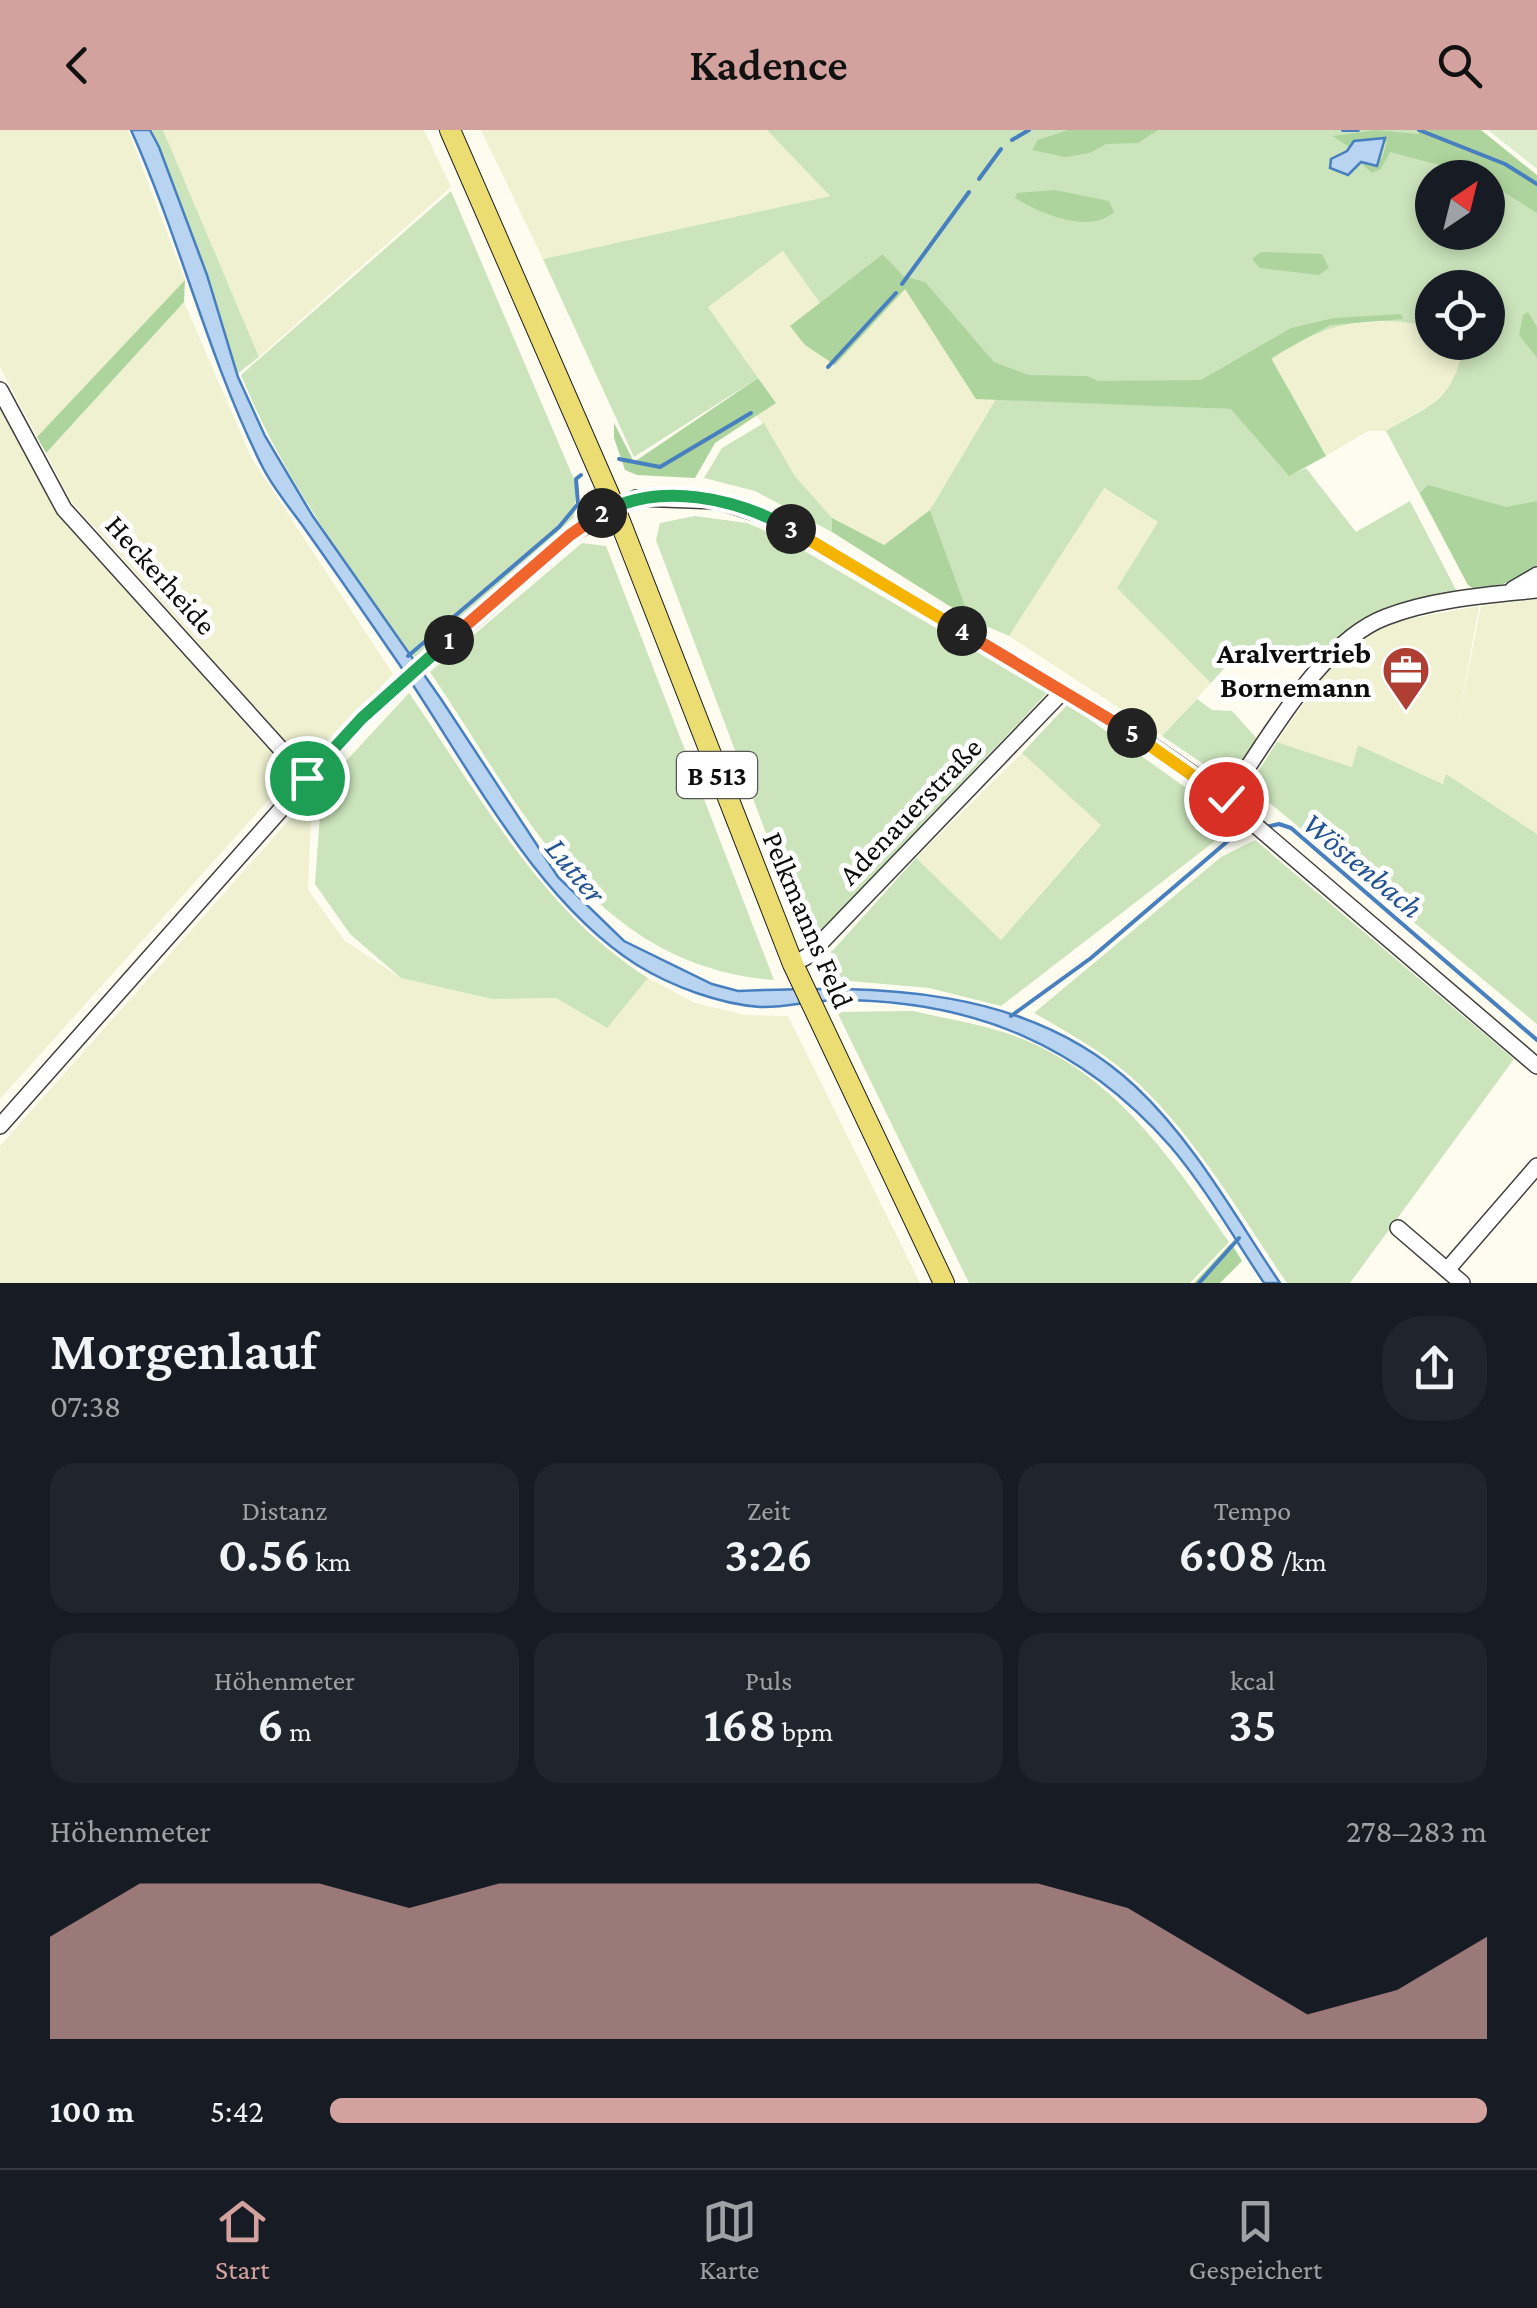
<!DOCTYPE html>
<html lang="de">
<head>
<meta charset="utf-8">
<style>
  :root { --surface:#171b24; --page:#20242c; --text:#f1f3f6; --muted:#9ea1a6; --line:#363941; --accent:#d3a29e }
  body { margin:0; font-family:"Crimson Pro",serif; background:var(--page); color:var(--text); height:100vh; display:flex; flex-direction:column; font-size:38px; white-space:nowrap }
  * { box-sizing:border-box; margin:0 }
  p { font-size:32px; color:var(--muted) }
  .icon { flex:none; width:55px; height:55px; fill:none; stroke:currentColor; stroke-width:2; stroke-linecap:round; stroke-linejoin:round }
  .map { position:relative; height:1153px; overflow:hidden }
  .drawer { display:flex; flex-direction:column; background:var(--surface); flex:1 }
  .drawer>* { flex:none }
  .needle { width:65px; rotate:35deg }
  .buttons { position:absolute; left:1415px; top:30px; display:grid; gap:20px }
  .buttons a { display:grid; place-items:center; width:90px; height:90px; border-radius:50%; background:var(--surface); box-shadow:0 5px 15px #0003; font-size:50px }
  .pin { position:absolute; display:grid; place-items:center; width:85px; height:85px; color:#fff; margin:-42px; border:5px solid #fff; border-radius:50%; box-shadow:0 2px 10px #0007 }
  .km { position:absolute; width:50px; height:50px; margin:-25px; border-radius:50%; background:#222; color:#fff; font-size:28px; line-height:50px; text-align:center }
  .round { display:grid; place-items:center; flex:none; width:105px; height:105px; border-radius:40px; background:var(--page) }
  .headline { display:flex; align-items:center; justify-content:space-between; height:170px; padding:0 50px }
  h1 { font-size:55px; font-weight:600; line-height:75px }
  .metrics { display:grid; grid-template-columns:repeat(3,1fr); gap:15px; height:170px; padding:10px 50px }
  .metrics div { display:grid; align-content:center; border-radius:25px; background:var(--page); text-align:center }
  .metrics b { font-size:50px; font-weight:600 }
  .metrics small { font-size:28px; font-weight:400 }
  .metrics p { font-size:28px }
  .chart { height:280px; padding:20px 50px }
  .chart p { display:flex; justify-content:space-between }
  .chart svg { width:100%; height:180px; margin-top:10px; fill:var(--accent); opacity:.7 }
  ul { padding:0 50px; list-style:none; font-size:32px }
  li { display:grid; grid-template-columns:160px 120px 1fr; align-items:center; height:75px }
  li i { height:25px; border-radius:12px; background:var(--accent) }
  header { display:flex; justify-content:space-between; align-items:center; height:130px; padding:0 50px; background:var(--accent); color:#111; font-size:45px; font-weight:600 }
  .tabs { display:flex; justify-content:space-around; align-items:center; height:140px; border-top:2px solid var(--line); background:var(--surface); font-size:28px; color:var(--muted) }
  .tabs a { display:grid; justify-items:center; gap:5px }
  .tabs .on { color:var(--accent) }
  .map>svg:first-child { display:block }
  .farmland { fill:#eff1d1 }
  .green { fill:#cbe4bc; fill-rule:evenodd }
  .forest { fill:#aed49d }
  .pitch { fill:#ddedcd }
  .water { fill:#b8d4f0; stroke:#477fbf; stroke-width:2.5 }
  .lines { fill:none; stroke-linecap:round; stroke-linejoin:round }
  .stream { stroke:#477fbf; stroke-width:4 }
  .minor-casing { stroke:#404040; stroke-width:18 }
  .major-casing { stroke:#1e1e1e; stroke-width:22 }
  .minor { stroke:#fff; stroke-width:15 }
  .major { stroke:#ebdd72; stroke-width:20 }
  .split-1-casing { stroke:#fff; stroke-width:20 }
  .split-2-casing { stroke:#fff; stroke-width:20 }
  .split-3-casing { stroke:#fff; stroke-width:20 }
  .split-4-casing { stroke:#fff; stroke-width:20 }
  .split-5-casing { stroke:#fff; stroke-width:20 }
  .split-6-casing { stroke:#fff; stroke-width:20 }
  .split-1 { stroke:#22a559; stroke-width:12 }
  .split-2 { stroke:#f0652b; stroke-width:12 }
  .split-3 { stroke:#22a559; stroke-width:12 }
  .split-4 { stroke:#f5b400; stroke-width:12 }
  .split-5 { stroke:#f0652b; stroke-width:12 }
  .split-6 { stroke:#f5b400; stroke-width:12 }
  .labels { text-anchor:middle; stroke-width:10; stroke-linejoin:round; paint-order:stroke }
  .shield { fill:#fff; stroke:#565656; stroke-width:2.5 }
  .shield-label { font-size:28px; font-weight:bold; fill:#0d0d0d }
  .street-label { font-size:30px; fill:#0d0d0d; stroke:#fff }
  .poi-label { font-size:30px; font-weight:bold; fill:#0d0d0d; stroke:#fff; text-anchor:end }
  .water-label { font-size:32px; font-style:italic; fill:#235392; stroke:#fff }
</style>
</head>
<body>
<header><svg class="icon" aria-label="back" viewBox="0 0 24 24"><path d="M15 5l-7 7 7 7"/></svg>Kadence<svg class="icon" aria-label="search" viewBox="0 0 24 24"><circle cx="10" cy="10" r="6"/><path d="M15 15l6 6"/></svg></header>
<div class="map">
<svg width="1537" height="1153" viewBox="0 0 1537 1153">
  <rect width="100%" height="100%" fill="#fdfcef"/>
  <g class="farmland">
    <path d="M0,0H128L185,150L37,307L0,237Z"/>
    <path d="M163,0H424L451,57L259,227Z"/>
    <path d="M481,0H767L830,66L543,129Z"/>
    <path d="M784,121L820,173L791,196L905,158L976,268L996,269L930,380L883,415L832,388L794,345L756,284L775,272L708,177Z"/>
    <path d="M184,172L252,329L393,544L311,632L299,626L70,370L46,323Z"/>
    <path d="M1402,190L1432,197V212L1464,213L1457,251L1431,274L1386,301H1368L1326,326L1270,228L1330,195Z"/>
    <path d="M0,273L60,387L291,645L0,969Z"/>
    <path d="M1103,358L1158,392L1117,458L1211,553L1162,606L1009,506Z"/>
    <path d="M1537,469V704L1447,645L1444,654L1358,615L1352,637L1277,612L1327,540L1381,494L1479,476L1457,597L1481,476Z"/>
    <path d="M1022,623L1101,694L1001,810L916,728Z"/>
    <path d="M312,664L308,760L345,811L401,848L492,869L556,868L606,898L648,848L695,873L745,885L788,886L920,1153H0V1016Z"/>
  </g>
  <g class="green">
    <path d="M152,0H163L259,227L237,244L208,144Z"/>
    <path d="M767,0H1421L1419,3L1537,56V436L1506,453L1468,455L1386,301C1435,272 1453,271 1464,213L1488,212V158H1432V197C1349,179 1298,203 1237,258L979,261L884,124L820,173L783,121L708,177L758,248L634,327L543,129L830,66ZM1432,48H1488V102H1432Z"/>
    <path d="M451,61L576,354L574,387L416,531C350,439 284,351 241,245Z"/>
    <path d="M996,269L1232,279L1289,345L1306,338L1356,402L1410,371L1456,460L1379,481L1354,496L1310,542L1288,517L1238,523L1211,553L1117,458L1158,392L1104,358L1009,506L970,489L930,380Z"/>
    <path d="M764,293L794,345L832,388V402L755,361L704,348L722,318Z"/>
    <path d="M695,386L747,393L784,409L1047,563L808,815L656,410L660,393Z"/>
    <path d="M582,413L606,416L774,850C592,836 522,677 430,542Z"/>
    <path d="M409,563C479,664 541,781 648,848L607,898L556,868L492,869L401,848L350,804L315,754L322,657Z"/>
    <path d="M1197,569L1212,580L1232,581L1260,612L1227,650L1162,606Z"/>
    <path d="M1068,574L1237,694L1001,876L929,858L827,849L826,828L916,728L1001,810L1101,695L1022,623Z"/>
    <path d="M1277,612L1352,637L1358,615L1443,654L1446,644L1537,704V894L1249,656Z"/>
    <path d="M1255,710L1514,929L1350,1153H1287C1241,1086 1199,1012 1141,956C1110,926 1071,904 1034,883L1221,727Z"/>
    <path d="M913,881C943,888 974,893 1003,902C1109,936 1169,1025 1229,1112L1190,1153H969L837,882Z"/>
  </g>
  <g class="forest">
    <path d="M1068,0H1158L1138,13L1106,14L1090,23L1065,27L1032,20L1038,10Z"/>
    <path d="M1376,0L1418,4L1421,0H1481L1537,45V83L1488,52V48L1390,22L1381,39L1372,43L1361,33L1372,36L1382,28L1387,12L1354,11L1350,18L1333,6Z"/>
    <path d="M1055,60L1109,71L1114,82C1089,105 1039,83 1015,68L1017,63Z"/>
    <path d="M1261,122L1322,124L1329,138L1319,145L1260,138L1252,129Z"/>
    <path d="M883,124L903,146L925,152L994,232L1029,245L1087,246L1098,251L1201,250L1291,198L1334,188L1401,184L1403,189L1330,195L1271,228L1326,326L1289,346L1231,279L976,269L905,159L835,235L805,215L790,196Z"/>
    <path d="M185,150L184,172L46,323L37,307Z"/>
    <path d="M1528,182L1537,197V228L1519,205L1523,185Z"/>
    <path d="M758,248L776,273L715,313L695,348L637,345L625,340L614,308V293L634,332Z"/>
    <path d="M1428,355L1506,377L1537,371V436L1506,453L1477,461L1468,455L1420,363Z"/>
    <path d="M930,380L970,489L832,402V388L884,415Z"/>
    <path d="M1231,1113L1242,1131L1220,1153H1194Z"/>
  </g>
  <path class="pitch" d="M1488,0H1537V39Z"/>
  <g class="water">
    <path d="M131,0H150L159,17L207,145L238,247L265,306L312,385L441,569L558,747L624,811L712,854L738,861C877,855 1027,855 1135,956C1194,1011 1236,1088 1280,1153H1264C1234,1108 1205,1057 1170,1016C1081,915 973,870 838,870C812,870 786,878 760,877C719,874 671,856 637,835C530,767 462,623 390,521C362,480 334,440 305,399C290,378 272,357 261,334C208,227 180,109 131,0Z"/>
    <path d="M1385,8L1377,36L1361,32L1348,45L1330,38L1331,29L1347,21L1354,11Z"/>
  </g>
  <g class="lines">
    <g class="stream">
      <path d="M1343,0H1358"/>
      <path d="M1419,0L1505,34L1537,54"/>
      <path d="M1012,10L1029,0"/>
      <path d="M979,49L1001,19"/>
      <path d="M902,154L969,62"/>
      <path d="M828,237L896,163"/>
      <path d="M619,329L660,337L751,283"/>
      <path d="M408,526L559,397L578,374L576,349L581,345"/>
      <path d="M1266,697L1279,694L1291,698L1537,910"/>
      <path d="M1011,886L1091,828L1229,710L1252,701"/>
      <path d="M1199,1153L1239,1108"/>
    </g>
    <g class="minor-casing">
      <g id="minor">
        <path d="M0,260L64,379L307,648"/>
        <path d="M1513,459L1537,445"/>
        <path d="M1226,669C1267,613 1319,512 1386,487C1432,469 1488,465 1537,460"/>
        <path d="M793,834L808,826L1063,561"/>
        <path d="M0,996L362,588L570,405L636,368L718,371L774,389L1138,606L1206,653L1537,936"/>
        <path d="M1398,1098L1462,1153"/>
        <path d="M1447,1140L1537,1036"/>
      </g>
    </g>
    <g class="major-casing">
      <path id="major" d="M450,0L614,376L793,834L944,1153"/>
    </g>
    <use href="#minor" class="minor"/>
    <use href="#major" class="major"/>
  </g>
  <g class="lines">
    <g class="split-1-casing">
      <path id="split-1" d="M307,648L362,588L449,510"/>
    </g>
    <g class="split-2-casing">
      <path id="split-2" d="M449,510L570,405L602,383"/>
    </g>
    <g class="split-3-casing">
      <path id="split-3" d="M602,383C660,351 736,368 791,399"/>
    </g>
    <g class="split-4-casing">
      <path id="split-4" d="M791,399L962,501"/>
    </g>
    <g class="split-5-casing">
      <path id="split-5" d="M962,501L1132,603"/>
    </g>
    <g class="split-6-casing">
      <path id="split-6" d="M1132,603L1226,669"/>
    </g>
    <use href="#split-1" class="split-1"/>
    <use href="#split-2" class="split-2"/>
    <use href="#split-3" class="split-3"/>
    <use href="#split-4" class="split-4"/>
    <use href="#split-5" class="split-5"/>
    <use href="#split-6" class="split-6"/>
  </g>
  <defs>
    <g id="office-pin" transform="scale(2.5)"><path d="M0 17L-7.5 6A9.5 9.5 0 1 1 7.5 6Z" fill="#af3e33" stroke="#fff"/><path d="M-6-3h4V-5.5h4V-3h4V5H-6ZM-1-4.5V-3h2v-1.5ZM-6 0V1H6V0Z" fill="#fff"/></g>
  </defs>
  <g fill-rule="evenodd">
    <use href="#office-pin" x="1406" y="540"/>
  </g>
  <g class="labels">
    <rect class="shield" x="677" y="622" width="80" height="46" rx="8"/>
    <g class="shield-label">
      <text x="717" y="655">B 513</text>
    </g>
    <g class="street-label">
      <text transform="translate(161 445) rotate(48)" y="10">Heckerheide</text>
      <text transform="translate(910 681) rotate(-46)" y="10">Adenauerstraße</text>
      <text transform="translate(808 790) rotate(67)" y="10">Pelkmanns Feld</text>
    </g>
    <g class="poi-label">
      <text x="1371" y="533">Aralvertrieb<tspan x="1371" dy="34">Bornemann</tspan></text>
    </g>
    <g class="water-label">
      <text transform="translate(1363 735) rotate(40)" y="11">Wöstenbach</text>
      <text transform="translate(576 740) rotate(50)" y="11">Lutter</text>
    </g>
  </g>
</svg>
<div class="buttons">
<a><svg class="needle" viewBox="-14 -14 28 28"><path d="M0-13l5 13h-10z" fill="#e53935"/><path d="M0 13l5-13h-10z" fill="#9ea1a6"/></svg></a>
<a><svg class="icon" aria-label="locate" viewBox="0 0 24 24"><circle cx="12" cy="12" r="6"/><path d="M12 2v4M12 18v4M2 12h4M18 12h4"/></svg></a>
</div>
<div class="pin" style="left:307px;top:648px;background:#1e9e55"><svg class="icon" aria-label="arrive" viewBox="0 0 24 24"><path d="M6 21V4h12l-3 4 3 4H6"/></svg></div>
<div class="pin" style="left:1226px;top:669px;background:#d93025"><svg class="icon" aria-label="check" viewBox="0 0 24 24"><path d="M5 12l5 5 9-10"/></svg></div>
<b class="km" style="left:449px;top:510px">1</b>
<b class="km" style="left:602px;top:383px">2</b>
<b class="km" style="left:791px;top:399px">3</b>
<b class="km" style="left:962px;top:501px">4</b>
<b class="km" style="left:1132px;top:603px">5</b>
</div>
<section class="drawer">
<div class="headline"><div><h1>Morgenlauf</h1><p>07:38</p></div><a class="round"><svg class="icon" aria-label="share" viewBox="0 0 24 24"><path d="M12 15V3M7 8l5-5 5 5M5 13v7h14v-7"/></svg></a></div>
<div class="metrics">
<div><p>Distanz</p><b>0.56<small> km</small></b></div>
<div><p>Zeit</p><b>3:26</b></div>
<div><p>Tempo</p><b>6:08<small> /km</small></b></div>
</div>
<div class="metrics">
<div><p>Höhenmeter</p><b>6<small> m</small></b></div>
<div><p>Puls</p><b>168<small> bpm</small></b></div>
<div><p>kcal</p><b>35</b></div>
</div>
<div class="chart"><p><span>Höhenmeter</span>278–283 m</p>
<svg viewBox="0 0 160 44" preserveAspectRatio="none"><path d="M0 44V19L10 6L20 6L30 6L40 12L50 6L60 6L70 6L80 6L90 6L100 6L110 6L120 12L130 25L140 38L150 32L160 19V44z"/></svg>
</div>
<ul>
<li><b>100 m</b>5:42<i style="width:100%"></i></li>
</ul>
</section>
<nav class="tabs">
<a class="on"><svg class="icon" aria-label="home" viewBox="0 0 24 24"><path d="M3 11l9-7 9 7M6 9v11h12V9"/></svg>Start</a>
<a><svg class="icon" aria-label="map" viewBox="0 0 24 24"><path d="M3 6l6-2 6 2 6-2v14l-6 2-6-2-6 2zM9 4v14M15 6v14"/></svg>Karte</a>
<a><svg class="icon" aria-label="saved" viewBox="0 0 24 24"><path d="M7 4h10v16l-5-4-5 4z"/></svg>Gespeichert</a>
</nav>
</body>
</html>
